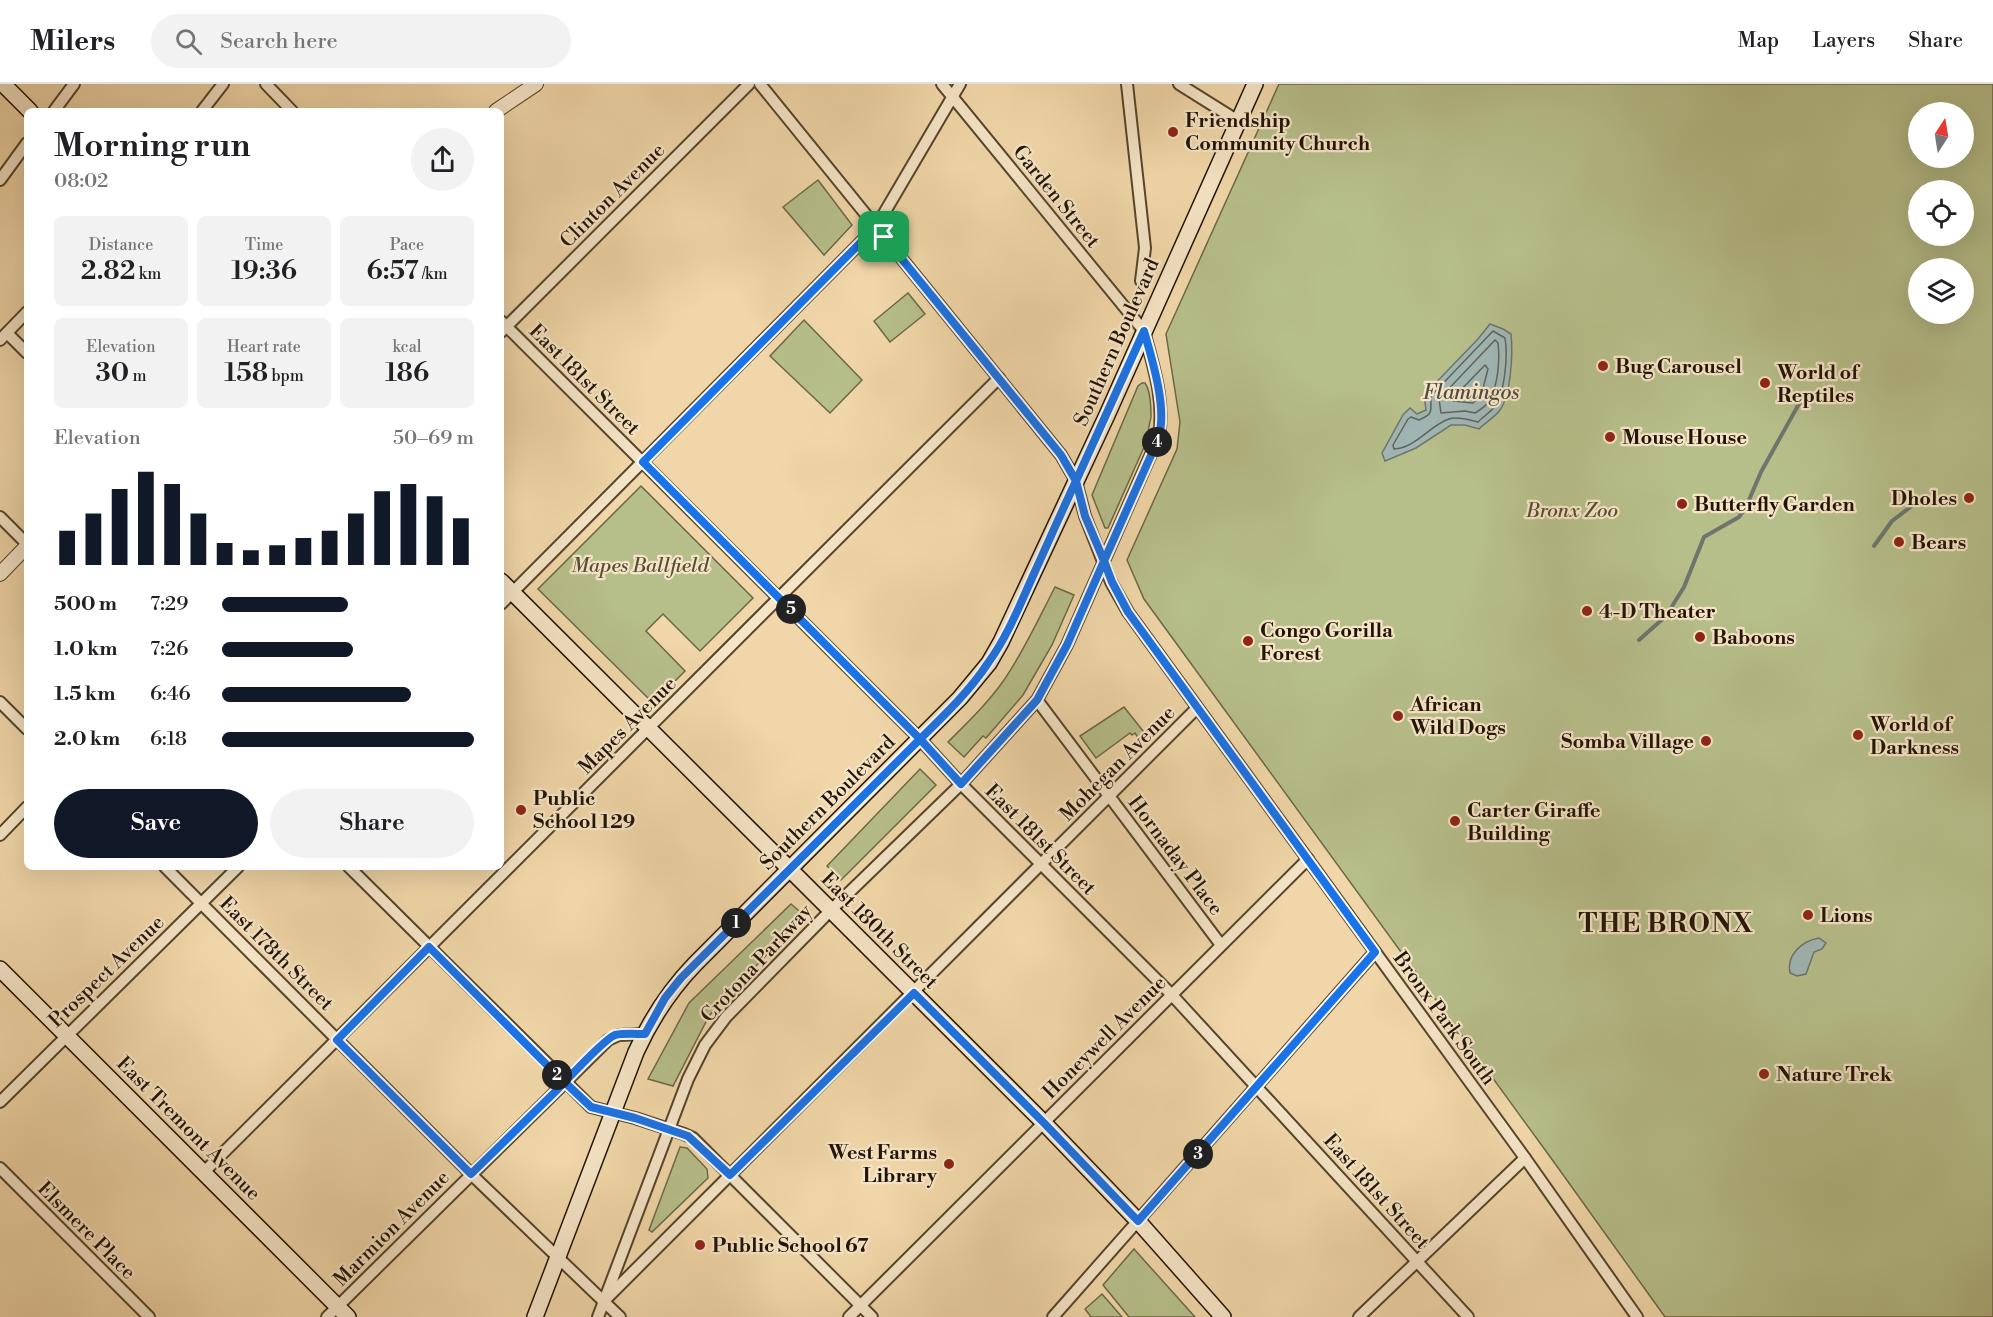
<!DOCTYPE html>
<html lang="en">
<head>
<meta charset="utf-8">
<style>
  :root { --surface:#fff; --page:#f2f2f2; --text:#202124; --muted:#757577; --line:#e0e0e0; --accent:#111827 }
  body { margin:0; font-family:"Libre Bodoni",serif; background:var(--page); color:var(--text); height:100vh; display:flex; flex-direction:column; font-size:22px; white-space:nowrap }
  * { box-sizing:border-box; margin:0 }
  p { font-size:20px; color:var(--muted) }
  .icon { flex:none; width:33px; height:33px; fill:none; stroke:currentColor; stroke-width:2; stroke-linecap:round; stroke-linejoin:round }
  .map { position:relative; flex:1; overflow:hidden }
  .sheet { position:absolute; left:24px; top:24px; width:480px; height:762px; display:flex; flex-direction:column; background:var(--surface); border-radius:9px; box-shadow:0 6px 24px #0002 }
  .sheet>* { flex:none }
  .needle { width:39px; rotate:12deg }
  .fabs { position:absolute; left:1908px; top:18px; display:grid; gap:12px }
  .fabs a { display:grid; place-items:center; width:66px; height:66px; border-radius:50%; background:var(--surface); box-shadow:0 6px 24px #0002; font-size:30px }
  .pin { position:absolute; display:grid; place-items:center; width:51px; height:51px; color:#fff; margin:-26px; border-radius:12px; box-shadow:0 3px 9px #0006 }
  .km { position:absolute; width:30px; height:30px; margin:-15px; border-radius:50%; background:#222; color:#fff; font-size:16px; line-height:30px; text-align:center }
  .round { display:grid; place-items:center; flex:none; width:63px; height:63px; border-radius:32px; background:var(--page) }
  .head { display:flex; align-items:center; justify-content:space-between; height:102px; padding:0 30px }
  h1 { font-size:33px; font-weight:600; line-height:45px }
  .stats { display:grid; grid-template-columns:repeat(3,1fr); gap:9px; height:102px; padding:6px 30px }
  .stats div { display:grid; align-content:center; border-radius:9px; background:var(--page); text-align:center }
  .stats b { font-size:26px; font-weight:600 }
  .stats small { font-size:16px; font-weight:400 }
  .stats p { font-size:16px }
  .chart { height:168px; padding:12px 30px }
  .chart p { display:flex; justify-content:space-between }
  .chart svg { width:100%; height:108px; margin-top:6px; stroke:var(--accent); stroke-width:6 }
  .cta { display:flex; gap:12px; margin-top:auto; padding:12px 30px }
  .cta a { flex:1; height:69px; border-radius:36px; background:var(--accent); color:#fff; font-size:24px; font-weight:600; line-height:69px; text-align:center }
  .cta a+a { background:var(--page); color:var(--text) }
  ul { padding:0 30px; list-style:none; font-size:20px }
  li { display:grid; grid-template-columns:96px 72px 1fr; align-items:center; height:45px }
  li i { height:15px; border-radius:8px; background:var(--accent) }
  header { display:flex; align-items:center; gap:36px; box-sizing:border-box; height:84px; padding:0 30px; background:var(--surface); border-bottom:2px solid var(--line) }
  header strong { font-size:28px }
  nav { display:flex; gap:33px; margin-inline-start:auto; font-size:21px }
  .search { width:420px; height:54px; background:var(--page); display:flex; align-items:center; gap:15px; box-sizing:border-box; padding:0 21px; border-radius:33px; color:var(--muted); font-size:22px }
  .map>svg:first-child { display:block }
  .green { fill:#b6be8a; stroke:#6c6847; stroke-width:1.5; fill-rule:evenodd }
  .water { fill:#a0b6b4; stroke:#6d756e; stroke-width:1.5 }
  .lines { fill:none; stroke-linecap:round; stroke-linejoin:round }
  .shore { stroke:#60645c; stroke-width:1.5 }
  .stream { stroke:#6d756e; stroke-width:4 }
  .minor-casing { stroke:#55442d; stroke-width:14 }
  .tertiary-casing { stroke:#55442d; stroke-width:16 }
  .secondary-casing { stroke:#211304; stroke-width:18 }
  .minor { stroke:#f5e4c6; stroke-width:10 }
  .tertiary { stroke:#f5e4c6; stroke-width:14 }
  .secondary { stroke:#f5e4c6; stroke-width:15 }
  .route-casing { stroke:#fff; stroke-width:12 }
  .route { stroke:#1a73e8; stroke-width:8 }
  .poi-dot { fill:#8f2418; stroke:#f5e4c6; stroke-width:2 }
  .labels { text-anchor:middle; stroke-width:4.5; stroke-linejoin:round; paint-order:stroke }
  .poi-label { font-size:20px; font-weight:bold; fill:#211304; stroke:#f5e4c6; text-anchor:start }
  .street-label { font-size:20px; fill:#211304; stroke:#f5e4c6 }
  .park-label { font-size:20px; font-style:italic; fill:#554f33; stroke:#f5e4c6 }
  .water-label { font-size:21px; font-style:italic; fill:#4d4c42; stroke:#f5e4c6 }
  .district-label { font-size:26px; font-weight:bold; letter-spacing:1.5px; fill:#211304; stroke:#f5e4c6 }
</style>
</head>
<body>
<header>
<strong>Milers</strong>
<div class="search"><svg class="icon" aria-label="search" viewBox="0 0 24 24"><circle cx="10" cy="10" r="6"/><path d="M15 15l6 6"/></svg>Search here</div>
<nav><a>Map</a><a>Layers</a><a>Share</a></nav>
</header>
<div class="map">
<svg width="1993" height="1233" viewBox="0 0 1993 1233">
  <rect width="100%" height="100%" fill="#f0d6a8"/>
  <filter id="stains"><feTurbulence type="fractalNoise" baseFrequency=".00333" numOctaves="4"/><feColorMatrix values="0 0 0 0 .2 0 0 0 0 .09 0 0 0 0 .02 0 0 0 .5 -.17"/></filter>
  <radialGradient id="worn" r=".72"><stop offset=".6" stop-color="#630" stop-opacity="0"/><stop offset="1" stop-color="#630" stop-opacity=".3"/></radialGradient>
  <g class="green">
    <path d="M1279,0H1993V1233H1665L1551,1074L1144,515L1127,476L1177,365L1180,338L1166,250ZM1918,28H1964V74H1918ZM1918,106H1964V152H1918ZM1918,184H1964V230H1918Z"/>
    <path d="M818,96L852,141L824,171L783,123Z"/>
    <path d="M908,209L925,230L890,258L874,237Z"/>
    <path d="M804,236L862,296L830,329L770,272Z"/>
    <path d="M1142,299H1145C1151,307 1151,323 1151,333C1150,340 1147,345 1149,352L1108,444H1105L1092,411L1138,302Z"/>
    <path d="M641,402L753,514L700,567L663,530L646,547L685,587L653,619L538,505Z"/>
    <path d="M1055,503L1074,511L1052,561L1023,611L986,654L983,652L964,673L948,658C968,638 988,619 1004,596C1024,567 1039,534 1055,503Z"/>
    <path d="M1124,623L1147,652L1141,658L1135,649L1132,651L1130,649L1096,674L1080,652Z"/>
    <path d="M920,685L936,701L841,796L827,782Z"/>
    <path d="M791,820L804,831L709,932L673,1002L648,995L689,919Z"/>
    <path d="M680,1063L687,1064L707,1085L708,1094L652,1148L649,1146Z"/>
    <path d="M1134,1165L1195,1233H1129L1103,1201Z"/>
    <path d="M1102,1210L1122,1233H1091L1085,1225Z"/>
  </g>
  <g class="water">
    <path d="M1490,240L1503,245L1511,250C1513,269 1511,311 1500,326C1495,333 1485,339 1479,345L1465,341H1451L1416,364L1385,377L1382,369L1403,331L1410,324L1417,330L1426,326L1424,311L1478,255Z"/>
    <path d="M1819,854L1826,859L1822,865L1814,868L1806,890L1797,892L1790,889C1786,871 1802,857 1819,854Z"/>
  </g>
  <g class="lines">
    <g class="shore">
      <path d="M1493,247L1505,254C1508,272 1505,305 1496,321C1492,327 1483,333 1478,338C1469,336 1458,332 1449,335C1430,341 1416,364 1394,365L1393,361L1408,335L1411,333L1419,336C1435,329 1430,327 1431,312Z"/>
      <path d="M1495,256L1498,259C1500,276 1498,300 1490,316C1487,321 1480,326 1475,329L1465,327L1441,329L1439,315Z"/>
      <path d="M1485,281L1488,285L1481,312L1473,319L1453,317V314Z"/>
    </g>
    <g class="stream">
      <path d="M1874,462L1892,437L1917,418"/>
      <path d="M1639,556L1666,532L1684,503L1704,453L1739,433L1746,423L1761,388L1800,318"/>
    </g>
    <g class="minor-casing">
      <g id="minor">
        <path d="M266,0L292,27"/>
        <path d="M760,0L1061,371L1076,397L1085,432L1111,498L1128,528L1525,1074L1637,1233"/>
        <path d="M1127,0L1145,164L1141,197"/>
        <path d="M1179,0L1238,37"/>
        <path d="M54,27L74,0"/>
        <path d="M202,27L223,0"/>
        <path d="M0,96L27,59"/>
        <path d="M501,237L920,655L961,700L1172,911L1468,1233"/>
        <path d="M501,248L749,0"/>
        <path d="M7,249L27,269"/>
        <path d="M0,256L27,228"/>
        <path d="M0,433L27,460"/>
        <path d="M501,520L876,143L960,0"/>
        <path d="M1037,616L1221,861"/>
        <path d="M0,618L27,645"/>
        <path d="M0,751L27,723"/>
        <path d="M165,783L471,1090L620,1233"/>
        <path d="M349,783L591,1023L635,1034L684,1050L693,1054L872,1233"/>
        <path d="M0,1018L238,783"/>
        <path d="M0,1084L149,1233"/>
        <path d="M204,1088L999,294"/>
        <path d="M608,1213L1197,624"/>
        <path d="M327,1233L608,956L619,951L644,950"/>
        <path d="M598,1233L688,995L705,961L726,933L831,826L961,700L1037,616L1067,561L1159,352C1165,316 1153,281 1144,247L942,0"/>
        <path d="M849,1233L1308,775"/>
        <path d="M1053,1233L1375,868"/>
        <path d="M1359,1233L1525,1074"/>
      </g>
    </g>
    <g class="tertiary-casing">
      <g id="tertiary">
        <path d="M496,27L536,0"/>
        <path d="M0,490L27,462"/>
      </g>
    </g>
    <g class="secondary-casing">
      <g id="secondary">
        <path d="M3,0L30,27"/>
        <path d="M501,497L1044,1039L1138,1137L1223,1233"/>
        <path d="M0,885L348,1233"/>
        <path d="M535,1233L636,968C651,935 669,907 695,880L960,614L989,579L1001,558L1107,331L1255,0"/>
      </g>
    </g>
    <use href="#minor" class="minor"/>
    <use href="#tertiary" class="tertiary"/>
    <use href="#secondary" class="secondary"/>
  </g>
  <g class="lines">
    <g class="route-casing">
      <path id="route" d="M884,153L1061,371L1076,397C1061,429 1047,461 1032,494C1019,523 1007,553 988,579C967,611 938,637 911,664L681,894L665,914L645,950C635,950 624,949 615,951C604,955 566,997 555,1008L471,1090L337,956L429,863L555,989L591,1023L635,1034L688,1052L730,1091L914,909L1044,1039L1138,1137L1375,868L1128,528L1112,498L1104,477L1152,369C1154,363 1158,357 1159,351C1167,323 1152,275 1144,247L1076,397L1085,432L1104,477L1067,561L1037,616L961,700L920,655L643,378L876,143L884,153"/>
    </g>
    <use href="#route" class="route"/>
  </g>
  <g class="poi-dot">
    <circle cx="1173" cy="48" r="6"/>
    <circle cx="1603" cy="282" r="6"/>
    <circle cx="1765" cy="299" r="6"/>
    <circle cx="1610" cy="353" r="6"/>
    <circle cx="1969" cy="414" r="6"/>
    <circle cx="1682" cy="420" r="6"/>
    <circle cx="1899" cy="458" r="6"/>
    <circle cx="1587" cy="527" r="6"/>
    <circle cx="1700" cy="553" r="6"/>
    <circle cx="1248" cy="557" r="6"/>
    <circle cx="1398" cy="632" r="6"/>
    <circle cx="1858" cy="651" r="6"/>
    <circle cx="1706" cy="657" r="6"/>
    <circle cx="521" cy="726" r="6"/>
    <circle cx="1455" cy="737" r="6"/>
    <circle cx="1808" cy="831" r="6"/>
    <circle cx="1764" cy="990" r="6"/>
    <circle cx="949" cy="1080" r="6"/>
    <circle cx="700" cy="1161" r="6"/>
  </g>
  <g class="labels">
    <g class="poi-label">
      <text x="1185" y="43">Friendship<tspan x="1185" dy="23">Community Church</tspan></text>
      <text x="1615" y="289">Bug Carousel</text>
      <text x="1777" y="295">World of<tspan x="1777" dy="23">Reptiles</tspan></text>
      <text x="1622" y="360">Mouse House</text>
      <text x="1957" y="421" text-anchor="end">Dholes</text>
      <text x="1694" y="427">Butterfly Garden</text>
      <text x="1911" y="465">Bears</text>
      <text x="1599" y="534">4-D Theater</text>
      <text x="1260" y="553">Congo Gorilla<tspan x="1260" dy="23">Forest</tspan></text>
      <text x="1712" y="560">Baboons</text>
      <text x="1410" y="627">African<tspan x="1410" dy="23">Wild Dogs</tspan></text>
      <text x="1870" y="647">World of<tspan x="1870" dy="23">Darkness</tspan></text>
      <text x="1694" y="664" text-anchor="end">Somba Village</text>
      <text x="533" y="721">Public<tspan x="533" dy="23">School 129</tspan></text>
      <text x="1467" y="733">Carter Giraffe<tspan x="1467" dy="23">Building</tspan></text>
      <text x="1820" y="838">Lions</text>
      <text x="1776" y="997">Nature Trek</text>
      <text x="937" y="1075" text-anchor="end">West Farms<tspan x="937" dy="23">Library</tspan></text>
      <text x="712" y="1168">Public School 67</text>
    </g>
    <g class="street-label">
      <text transform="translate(612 111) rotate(-45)" y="7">Clinton Avenue</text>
      <text transform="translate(1057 112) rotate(51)" y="7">Garden Street</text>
      <text transform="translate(1116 258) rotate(-66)" y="7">Southern Boulevard</text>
      <text transform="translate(585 295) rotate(45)" y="7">East 181st Street</text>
      <text transform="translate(627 641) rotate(-45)" y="7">Mapes Avenue</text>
      <text transform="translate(1117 679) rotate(-45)" y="7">Mohegan Avenue</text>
      <text transform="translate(827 718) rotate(-45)" y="7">Southern Boulevard</text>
      <text transform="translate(1041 755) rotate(45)" y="7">East 181st Street</text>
      <text transform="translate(1176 771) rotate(53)" y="7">Hornaday Place</text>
      <text transform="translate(880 846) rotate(45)" y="7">East 180th Street</text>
      <text transform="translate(277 869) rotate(45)" y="7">East 178th Street</text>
      <text transform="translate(756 879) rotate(-47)" y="7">Crotona Parkway</text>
      <text transform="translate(106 887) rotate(-44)" y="7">Prospect Avenue</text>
      <text transform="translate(1445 934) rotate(54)" y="7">Bronx Park South</text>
      <text transform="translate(1104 953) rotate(-45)" y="7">Honeywell Avenue</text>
      <text transform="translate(189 1044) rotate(45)" y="7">East Tremont Avenue</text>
      <text transform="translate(1377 1107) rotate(48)" y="7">East 181st Street</text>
      <text transform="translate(391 1144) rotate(-45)" y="7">Marmion Avenue</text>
      <text transform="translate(87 1146) rotate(45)" y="7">Elsmere Place</text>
    </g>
    <g class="park-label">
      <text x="1572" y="433">Bronx Zoo</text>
      <text x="640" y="488">Mapes Ballfield</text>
    </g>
    <g class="water-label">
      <text x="1471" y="315">Flamingos</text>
    </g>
    <g class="district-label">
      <text x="1666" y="848">THE BRONX</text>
    </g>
  </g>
  <rect width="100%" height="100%" filter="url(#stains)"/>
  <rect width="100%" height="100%" fill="url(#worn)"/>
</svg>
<div class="fabs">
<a><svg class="needle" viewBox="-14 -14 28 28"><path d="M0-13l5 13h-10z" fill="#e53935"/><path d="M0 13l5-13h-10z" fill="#757577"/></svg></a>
<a><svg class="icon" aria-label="locate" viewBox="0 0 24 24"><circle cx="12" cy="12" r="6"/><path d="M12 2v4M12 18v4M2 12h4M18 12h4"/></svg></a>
<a><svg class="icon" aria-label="layers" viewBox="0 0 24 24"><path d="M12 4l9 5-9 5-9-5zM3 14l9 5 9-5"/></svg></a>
</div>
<div class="pin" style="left:884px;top:153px;background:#1e9e55"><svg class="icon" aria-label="arrive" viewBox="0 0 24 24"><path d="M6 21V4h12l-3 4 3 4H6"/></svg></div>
<b class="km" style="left:736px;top:839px">1</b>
<b class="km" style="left:557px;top:991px">2</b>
<b class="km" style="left:1198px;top:1070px">3</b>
<b class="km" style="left:1157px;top:358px">4</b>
<b class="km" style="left:791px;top:525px">5</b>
<section class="sheet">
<div class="head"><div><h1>Morning run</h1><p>08:02</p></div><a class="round"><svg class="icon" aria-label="share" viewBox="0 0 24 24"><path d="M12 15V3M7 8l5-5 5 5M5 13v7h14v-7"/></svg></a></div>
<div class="stats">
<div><p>Distance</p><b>2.82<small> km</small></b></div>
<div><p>Time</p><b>19:36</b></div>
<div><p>Pace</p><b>6:57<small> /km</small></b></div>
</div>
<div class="stats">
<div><p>Elevation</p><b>30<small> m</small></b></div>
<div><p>Heart rate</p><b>158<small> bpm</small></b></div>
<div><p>kcal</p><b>186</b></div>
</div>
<div class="chart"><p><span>Elevation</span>50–69 m</p>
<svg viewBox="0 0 160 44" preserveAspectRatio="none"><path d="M5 44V30M15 44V23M25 44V13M35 44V6M45 44V11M55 44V23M65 44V35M75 44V38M85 44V36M95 44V33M105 44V30M115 44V23M125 44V14M135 44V11M145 44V16M155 44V25"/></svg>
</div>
<ul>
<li><b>500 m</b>7:29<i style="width:50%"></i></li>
<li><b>1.0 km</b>7:26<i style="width:52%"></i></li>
<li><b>1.5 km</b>6:46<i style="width:75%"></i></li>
<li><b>2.0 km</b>6:18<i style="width:100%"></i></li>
</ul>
<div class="cta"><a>Save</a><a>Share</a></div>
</section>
</div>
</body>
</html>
